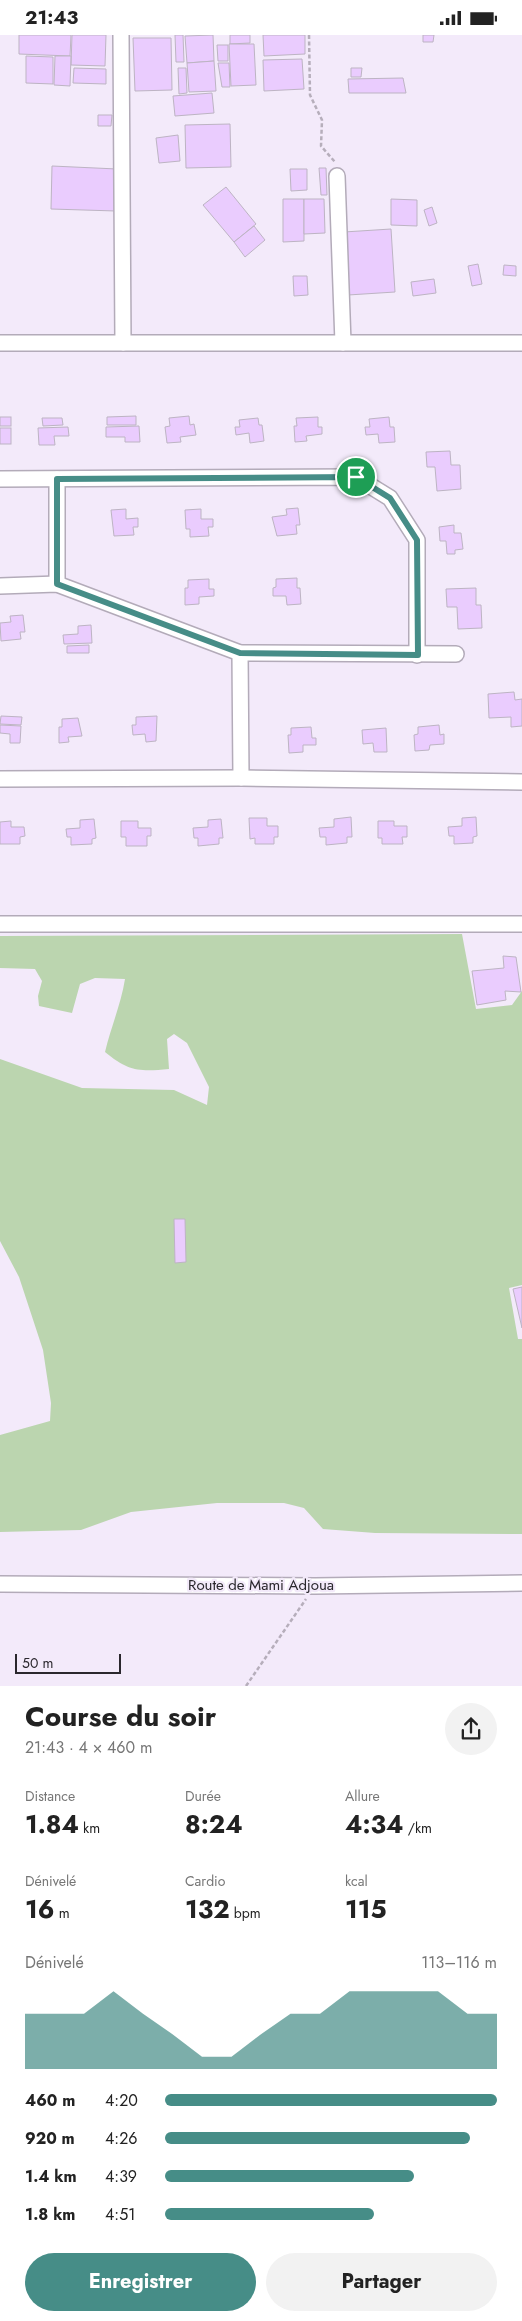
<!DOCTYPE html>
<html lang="fr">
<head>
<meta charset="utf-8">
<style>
  :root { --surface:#fff; --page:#f2f2f2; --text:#222; --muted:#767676; --accent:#468d87 }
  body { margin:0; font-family:Jost,sans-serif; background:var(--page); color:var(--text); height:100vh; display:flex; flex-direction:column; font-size:19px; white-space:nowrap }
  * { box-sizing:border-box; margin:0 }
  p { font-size:16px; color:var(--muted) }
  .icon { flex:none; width:28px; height:28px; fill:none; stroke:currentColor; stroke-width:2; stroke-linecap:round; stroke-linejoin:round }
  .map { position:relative; height:1651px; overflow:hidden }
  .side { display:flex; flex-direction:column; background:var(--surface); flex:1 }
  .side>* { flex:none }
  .scale { position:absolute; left:15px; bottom:12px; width:106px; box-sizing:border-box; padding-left:5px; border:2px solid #2a272d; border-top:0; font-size:14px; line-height:18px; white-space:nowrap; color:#2a272d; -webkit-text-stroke:4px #f3eafa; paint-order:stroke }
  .pin { position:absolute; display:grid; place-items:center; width:42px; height:42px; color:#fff; margin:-21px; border:2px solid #fff; border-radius:50%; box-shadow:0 1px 5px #0007 }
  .round { display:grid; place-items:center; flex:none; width:52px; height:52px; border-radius:26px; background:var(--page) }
  .summary { display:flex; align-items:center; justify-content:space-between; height:85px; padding:0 25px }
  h1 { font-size:28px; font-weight:700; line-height:38px }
  .metrics { display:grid; grid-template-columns:repeat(3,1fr); gap:8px; height:85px; padding:5px 25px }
  .metrics div { display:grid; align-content:center }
  .metrics b { font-size:25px; font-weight:700 }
  .metrics small { font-size:14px; font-weight:400 }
  .metrics p { font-size:14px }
  .chart { height:140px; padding:10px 25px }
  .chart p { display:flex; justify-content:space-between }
  .chart svg { width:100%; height:90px; margin-top:5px; fill:var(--accent); opacity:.7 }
  .button { display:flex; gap:10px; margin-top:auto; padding:10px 25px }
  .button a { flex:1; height:58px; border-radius:30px; background:var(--accent); color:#fff; font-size:20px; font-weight:700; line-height:58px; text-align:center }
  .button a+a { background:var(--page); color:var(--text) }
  ul { padding:0 25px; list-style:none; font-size:16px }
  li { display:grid; grid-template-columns:80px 60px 1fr; align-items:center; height:38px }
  li i { height:12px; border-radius:6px; background:var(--accent) }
  .status { display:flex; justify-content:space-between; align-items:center; height:35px; padding:0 25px; background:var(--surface); direction:ltr }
  .status svg { height:14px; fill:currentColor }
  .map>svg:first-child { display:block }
  .green { fill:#bbd5af }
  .building { fill:#eaccfe; stroke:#bdb4c3 }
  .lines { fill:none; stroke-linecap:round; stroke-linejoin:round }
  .minor-casing { stroke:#b3abb9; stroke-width:18 }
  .path { stroke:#b6aebb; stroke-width:2.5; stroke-dasharray:4 2.5; stroke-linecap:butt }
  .minor { stroke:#fff; stroke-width:15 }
  .route-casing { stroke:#fff; stroke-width:10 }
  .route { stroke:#468d87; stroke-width:6 }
  .labels { text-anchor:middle; stroke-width:4.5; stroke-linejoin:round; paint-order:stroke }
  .street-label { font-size:15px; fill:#2a272d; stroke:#f3eafa }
</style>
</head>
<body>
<div class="status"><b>21:43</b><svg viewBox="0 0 49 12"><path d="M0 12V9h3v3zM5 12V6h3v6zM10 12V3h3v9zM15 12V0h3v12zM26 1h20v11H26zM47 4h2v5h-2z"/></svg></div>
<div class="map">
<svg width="522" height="1651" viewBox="0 0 522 1651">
  <rect width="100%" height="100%" fill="#f3eafa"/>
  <path class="green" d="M462,899L476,974L512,970L522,956V1250L509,1253L518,1304H522V1499L375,1498L323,1494L304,1473L284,1468H217L131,1477L81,1495L0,1497V1400L50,1386L51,1368L43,1315L19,1242L0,1206V1024L82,1053L174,1055L207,1070L209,1052L187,1008L174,999L167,1004L169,1034C139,1037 128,1036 105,1017C111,992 121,969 125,944L95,943L80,949L72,978L39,971L38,961L42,946L35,934L0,933V901Z"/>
  <g class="building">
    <path d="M19,0H71L70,21L19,19Z"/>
    <path d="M72,0H106L105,31L71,30Z"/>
    <path d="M175,0H183L184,27H176Z"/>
    <path d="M213,0L214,26L187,28L185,1Z"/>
    <path d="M230,0H250V8L230,9Z"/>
    <path d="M263,0H305V19L264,21Z"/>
    <path d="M423,0H434L433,7H423Z"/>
    <path d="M133,3H171L172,55L135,56Z"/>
    <path d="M229,9H254L256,50L231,51Z"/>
    <path d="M217,10H228V26H218Z"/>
    <path d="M26,21L53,22V49L26,48Z"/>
    <path d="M55,21H71L70,51L54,50Z"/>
    <path d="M302,24L304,54L264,56L263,25Z"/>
    <path d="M214,26L216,56L189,57L187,28Z"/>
    <path d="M218,28H229L230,52H222Z"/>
    <path d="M74,33L106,34V49L73,48Z"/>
    <path d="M178,33H186L187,58L179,59Z"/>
    <path d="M351,33H362L361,42H351Z"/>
    <path d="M403,43L406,58H349L348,44Z"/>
    <path d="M212,58L214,78L175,81L173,61Z"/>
    <path d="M98,80H112L111,91H98Z"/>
    <path d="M230,89L231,132L186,133L185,90Z"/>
    <path d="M178,100L180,126L159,128L156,103Z"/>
    <path d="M52,131L117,134L116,176L51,174Z"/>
    <path d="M319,133H326L327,160H321Z"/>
    <path d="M290,134H307V155L291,156Z"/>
    <path d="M226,152L256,189L234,207L203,170Z"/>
    <path d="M283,164H304V206L283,207Z"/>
    <path d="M304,164H324L325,198L304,199Z"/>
    <path d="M391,164L417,165V191L391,190Z"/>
    <path d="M432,172L437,188L429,191L424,175Z"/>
    <path d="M254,191L265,205L245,222L234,207Z"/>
    <path d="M391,194L395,257L348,260L344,197Z"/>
    <path d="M478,229L482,249L472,251L468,231Z"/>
    <path d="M504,230L516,231V241L503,240Z"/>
    <path d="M293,241H307L308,260L294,261Z"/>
    <path d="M434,244L436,258L413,261L411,247Z"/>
    <path d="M136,381V390H107V382Z"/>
    <path d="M189,381L190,390L194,389L196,400L180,402L181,407L167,408L165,392L170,391L169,383Z"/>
    <rect x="0" y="382" width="11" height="9"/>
    <path d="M318,382V392H322V399L306,401L307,406L295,407L294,391H297L296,383Z"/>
    <path d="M389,382L390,392H394L395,407L379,408L378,399L366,400L365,392H370L369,384Z"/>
    <path d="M42,383H62L63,390L43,391Z"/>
    <path d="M258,383L259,390H262L264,406L250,408L249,398L236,400L235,392H240L239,385Z"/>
    <path d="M139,391L140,407H125V402H106V392Z"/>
    <path d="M68,392L69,401H54L55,410H39L38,393Z"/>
    <rect x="0" y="393" width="11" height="16"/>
    <path d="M450,416L451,430H460L461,454L437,456L435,432H427L426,417Z"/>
    <path d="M298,473L300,490H296L297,499L277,501L272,482L287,480L286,474Z"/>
    <path d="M126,474V484L138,483V492H133L134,500L114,501L111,475Z"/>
    <path d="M201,474V484H213V492H208L209,501L190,502V494H186L185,475Z"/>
    <path d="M454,490V498H461L463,514L455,515V519H447L446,506H440L439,492Z"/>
    <path d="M297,543V553H300L301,569L287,570L286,561H273V553L276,552V544Z"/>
    <path d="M209,544V554H214V561L199,562V569L185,570V553H188V545Z"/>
    <path d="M476,553V570H481L482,593L458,594L457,572H447L446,554Z"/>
    <path d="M23,580L25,597H20L21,604L1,606L0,588L11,587L10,581Z"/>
    <path d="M91,590L92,608L64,609L63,600L78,599V591Z"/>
    <path d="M89,610V618H67V611Z"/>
    <path d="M514,657L515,665L522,664V691L511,692V682L489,683L488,659Z"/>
    <path d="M1,681L22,682L21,690L0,689Z"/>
    <path d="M157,681L156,706L146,707L145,699L133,700L132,690H136V682Z"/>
    <path d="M78,683L82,701L68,702L69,707L59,708V692H62V684Z"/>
    <path d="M0,690L21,691L20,708H10V699L0,698Z"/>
    <path d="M439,690L440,700L444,699V709L430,710L429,715L415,716L414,700L418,699V692Z"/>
    <path d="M311,692L312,703H316V710H303V717L289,718L288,700H291V693Z"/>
    <path d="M386,693L387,717H374L373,708L363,709L362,695Z"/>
    <path d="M351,782L352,802H347V808L326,810V802H320L319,793L334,792V784Z"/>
    <path d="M476,782L477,801L473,802V808L454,809V801H449L448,792L462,791V783Z"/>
    <path d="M249,783H267V791H278V802H274V809H255V803L250,804Z"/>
    <path d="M94,784L96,803L92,804V809L71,810V802H67L66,794L80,793V785Z"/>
    <path d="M221,784L223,803H219V809L198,811V803H194L193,793L208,792V785Z"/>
    <path d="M11,786V792H24L25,801L20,802V809H0V787Z"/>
    <path d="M121,786H138V793H151V801H147V811H126V802H121Z"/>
    <path d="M378,786H394V791H407V802H402L403,809H382V803H378Z"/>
    <path d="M503,921L516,922L521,957L505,956L506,965L477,970L472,936L504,933Z"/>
    <path d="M174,1184H185L186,1227L175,1228Z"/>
    <path d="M522,1252V1293L513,1254Z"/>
  </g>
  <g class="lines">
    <g class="minor-casing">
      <g id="minor">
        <path d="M121,0L123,308"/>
        <path d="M337,141L343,308"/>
        <path d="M0,308H522"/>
        <path d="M0,444L356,442L390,463L417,505V620"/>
        <path d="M57,549V444"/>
        <path d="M0,551L57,549L240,618L456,619"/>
        <path d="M240,618L241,743"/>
        <path d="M0,744L241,743L522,747"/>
        <path d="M0,889H522"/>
        <path d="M0,1549L315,1551L522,1548"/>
      </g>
    </g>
    <g class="path">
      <path d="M309,0L310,60L322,85L321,111L335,127"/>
      <path d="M246,1651L306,1564"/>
    </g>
    <use href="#minor" class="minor"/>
  </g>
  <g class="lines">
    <g class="route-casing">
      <path id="route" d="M356,442L390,463L417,505L418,620L240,618L57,549V444Z"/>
    </g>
    <use href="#route" class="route"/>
  </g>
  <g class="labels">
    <g class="street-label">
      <text x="261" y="1555">Route de Mami Adjoua</text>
    </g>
  </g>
</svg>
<div class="scale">50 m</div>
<div class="pin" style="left:356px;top:442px;background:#1e9e55"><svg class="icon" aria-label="arrive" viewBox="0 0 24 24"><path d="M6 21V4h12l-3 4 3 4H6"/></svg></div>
</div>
<section class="side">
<div class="summary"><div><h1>Course du soir</h1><p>21:43 · 4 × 460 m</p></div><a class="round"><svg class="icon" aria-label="share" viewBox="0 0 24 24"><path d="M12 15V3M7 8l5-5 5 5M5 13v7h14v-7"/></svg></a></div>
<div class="metrics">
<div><p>Distance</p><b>1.84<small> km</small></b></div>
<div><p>Durée</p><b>8:24</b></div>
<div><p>Allure</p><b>4:34<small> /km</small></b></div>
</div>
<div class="metrics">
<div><p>Dénivelé</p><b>16<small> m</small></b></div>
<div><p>Cardio</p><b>132<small> bpm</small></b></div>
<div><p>kcal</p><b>115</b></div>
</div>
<div class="chart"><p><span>Dénivelé</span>113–116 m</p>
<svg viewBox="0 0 160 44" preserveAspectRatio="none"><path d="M0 44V17L10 17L20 17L30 6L40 17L50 27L60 38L70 38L80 27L90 17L100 17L110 6L120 6L130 6L140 6L150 17L160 17V44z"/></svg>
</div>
<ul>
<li><b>460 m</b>4:20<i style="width:100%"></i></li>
<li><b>920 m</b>4:26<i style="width:92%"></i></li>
<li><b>1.4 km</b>4:39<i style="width:75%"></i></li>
<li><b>1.8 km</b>4:51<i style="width:63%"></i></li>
</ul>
<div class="button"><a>Enregistrer</a><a>Partager</a></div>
</section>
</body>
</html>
